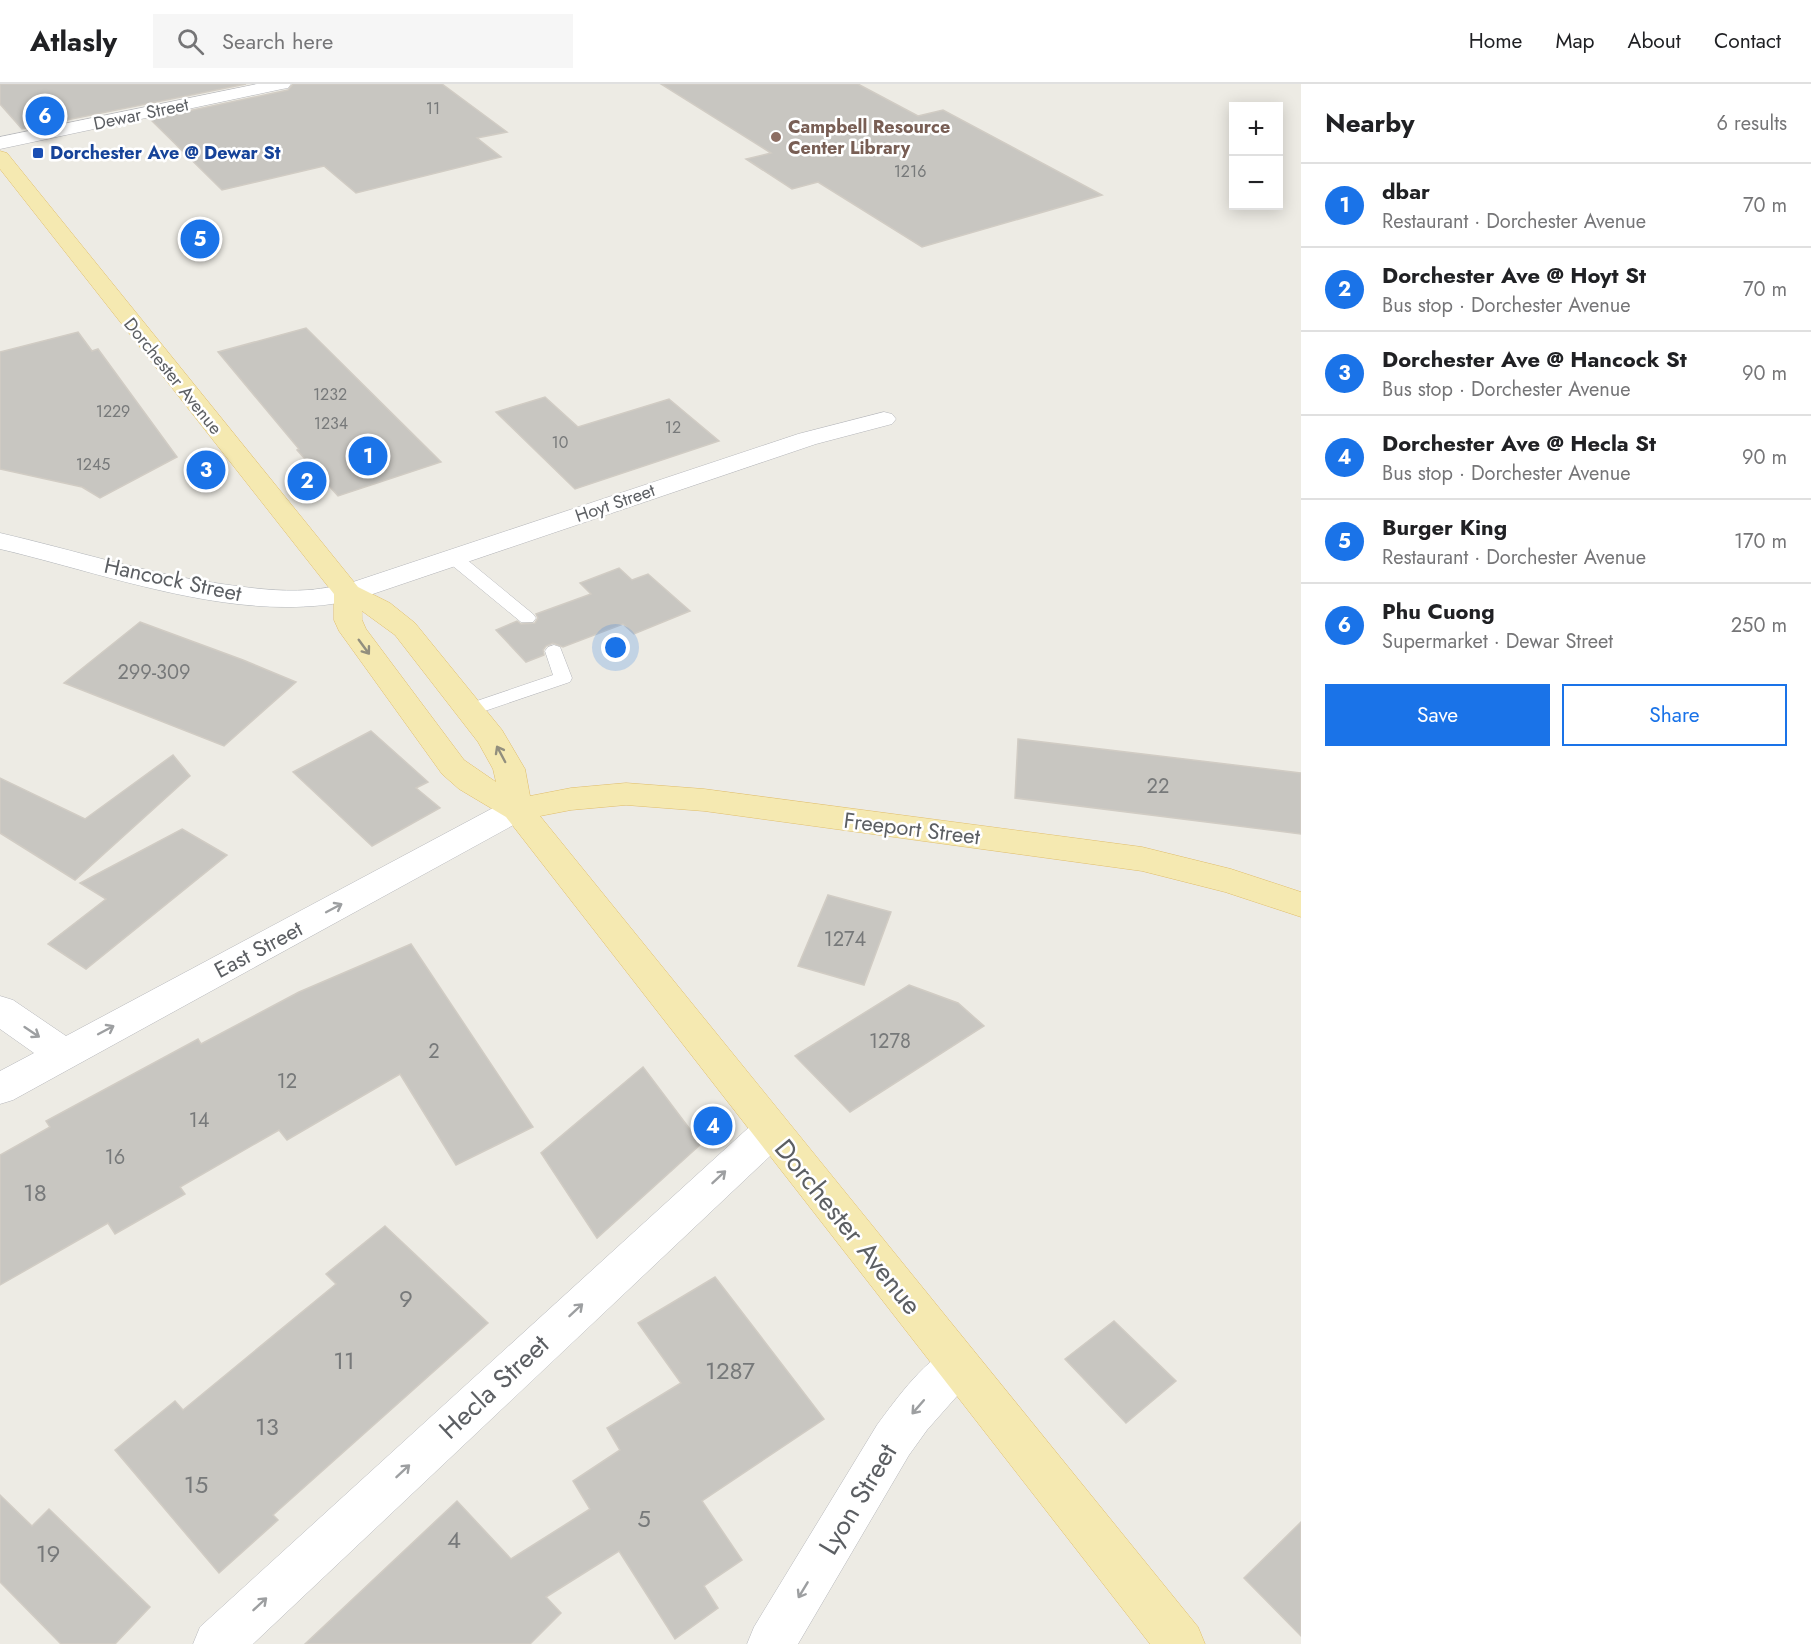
<!DOCTYPE html>
<html lang="en">
<head>
<meta charset="utf-8">
<style>
	:root { --surface:#fff; --page:#f6f6f6; --text:#202124; --muted:#757577; --line:#e0e0e0; --accent:#1a73e8 }
	body { margin:0; font-family:Jost,sans-serif; background:var(--page); color:var(--text) }
	.controls { position:absolute; right:18px; top:18px; display:grid; overflow:hidden; border-radius:0px; box-shadow:0 3px 15px #0003 }
	.controls button { width:54px; height:54px; display:grid; place-items:center; padding:0; border:0; border-bottom:2px solid var(--line); background:var(--surface); color:var(--text); font:30px sans-serif }
	.you { position:absolute; left:616px; top:564px; width:21px; height:21px; margin:-15px; border:4px solid #fff; border-radius:50%; background:#1a73e8; box-shadow:0 0 0 9px #1a73e833 }
	.badge { display:grid; place-items:center; width:39px; height:39px; border-radius:50%; background:var(--accent); color:#fff; font-size:20px; font-weight:700 }
	.pin { position:absolute; translate:-50% -50%; border:3px solid #fff; box-shadow:0 2px 6px #0006 }
	.list { margin:0; padding:0; list-style:none }
	h2 { display:flex; justify-content:space-between; align-items:center; height:78px; margin:0; padding:0 24px; font-size:26px }
	h2 small { font-size:20px; font-weight:400; color:var(--muted) }
	.list li { display:grid; grid-template-columns:39px 1fr auto; gap:18px; align-items:center; box-sizing:border-box; height:84px; padding:0 24px; border-top:2px solid var(--line) }
	.list b { display:block; font-size:22px; white-space:nowrap }
	.list p { margin:0; font-size:20px; white-space:nowrap; color:var(--muted) }
	.list em { font-size:20px; font-style:normal; color:var(--muted) }
	.actions { display:flex; gap:12px; padding:18px 24px }
	.actions a { flex:1; padding:14px 0; border:2px solid var(--accent); border-radius:0px; text-align:center; font-size:21px; color:var(--accent) }
	.actions .main { background:var(--accent); color:#fff }
	.icon { flex:none; width:33px; height:33px; fill:none; stroke:currentColor; stroke-width:2; stroke-linecap:round; stroke-linejoin:round }
	.map { position:relative; flex:none; width:1301px; height:1560px; overflow:hidden }
	header { display:flex; align-items:center; gap:36px; box-sizing:border-box; height:84px; padding:0 30px; background:var(--surface); border-bottom:2px solid var(--line) }
	header strong { font-size:28px }
	nav { display:flex; gap:33px; margin-inline-start:auto; font-size:21px }
	.search { width:420px; height:54px; background:var(--page); display:flex; align-items:center; gap:15px; box-sizing:border-box; padding:0 21px; border-radius:0px; color:var(--muted); font-size:22px }
	main { display:flex }
	aside { flex:1; background:var(--surface) }
	.map>svg:first-child { display:block }
	.building { fill:#c8c6c1; stroke:#d1ccc4; stroke-width:1.5 }
	.lines { fill:none; stroke-linecap:round; stroke-linejoin:round }
	.lane-casing { stroke:#b5b6ba; stroke-width:1 }
	.street-casing { stroke:#b5b6ba; stroke-width:1 }
	.secondary-casing { stroke:#b3b6ba; stroke-width:1 }
	.primary-casing { stroke:#e0bd6a; stroke-width:1 }
	.lane { fill:#fff; fill-rule:evenodd }
	.street { fill:#fff; fill-rule:evenodd }
	.secondary { fill:#fff; fill-rule:evenodd }
	.primary { fill:#f5e9b1; fill-rule:evenodd }
	.oneway { stroke:#928f7e }
	.oneway2 { stroke:#9d9fa1 }
	.education-dot { fill:#8d6e63; stroke:#fff; stroke-width:2 }
	.transit-dot { fill:#1a4fb4; stroke:#fff; stroke-width:2 }
	.labels { text-anchor:middle; stroke-width:5; stroke-linejoin:round; paint-order:stroke }
	.far-number-label { font-size:16px; fill:#77797a }
	.far-street-label { font-size:18px; fill:#5c5f63; stroke:#fff }
	.far-education-label { font-size:18px; font-weight:bold; fill:#785e54; stroke:#fff; text-anchor:start }
	.far-transit-label { font-size:18px; font-weight:bold; fill:#164399; stroke:#fff; text-anchor:start }
	.number-label { font-size:20px; fill:#77797a }
	.street-label { font-size:22px; fill:#5c5f63; stroke:#fff }
	.near-number-label { font-size:24px; fill:#77797a }
	.near-street-label { font-size:27px; fill:#5c5f63; stroke:#fff }
</style>
</head>
<body>
<header>
<strong>Atlasly</strong>
<div class="search"><svg class="icon" aria-label="search" viewBox="0 0 24 24"><circle cx="10" cy="10" r="6"/><path d="M15 15l6 6"/></svg>Search here</div>
<nav><a>Home</a><a>Map</a><a>About</a><a>Contact</a></nav>
</header>
<main>
<div class="map">
<svg width="1301" height="1560" viewBox="0 0 1301 1560">
	<rect width="100%" height="100%" fill="#edebe4"/>
	<!-- building -->
	<g class="building">
		<polygon points="0,0 246,0 22,45 0,20"/>
		<polygon points="293,0 442,0 507,48 477,54 501,73 356,109 324,82 222,106 150,35 288,6"/>
		<polygon points="661,0 858,0 918,32 943,26 1102,111 922,163 818,98 792,105 746,75 771,69"/>
		<polygon points="306,244 441,378 338,412 297,366 299,365 218,268"/>
		<polygon points="78,248 92,267 98,265 177,373 100,414 82,403 0,385 0,268"/>
		<polygon points="545,313 578,343 669,315 719,357 575,405 496,328"/>
		<polygon points="619,484 632,496 648,490 690,527 634,550 623,540 563,563 553,559 546,562 543,566 544,571 526,578 496,546 517,537 521,540 535,539 538,534 536,530 591,510 580,499"/>
		<polygon points="140,538 243,576 296,598 224,662 64,599"/>
		<polygon points="371,647 428,698 416,704 440,724 372,762 293,688"/>
		<polygon points="1018,655 1301,689 1301,750 1015,714"/>
		<polygon points="173,671 190,692 75,796 0,749 0,694 85,735"/>
		<polygon points="182,745 227,771 86,885 48,860 106,815 80,799"/>
		<polygon points="828,811 891,828 864,901 798,882"/>
		<polygon points="411,860 533,1043 456,1081 400,990 287,1056 279,1046 180,1103 185,1110 115,1150 108,1139 0,1201 0,1071 50,1043 46,1037 198,955 201,960 299,908"/>
		<polygon points="909,901 958,919 984,942 850,1028 795,972"/>
		<polygon points="643,983 701,1060 597,1154 541,1069"/>
		<polygon points="385,1142 488,1239 273,1431 278,1436 219,1489 115,1366 175,1317 183,1326 336,1200 326,1190"/>
		<polygon points="715,1193 824,1335 702,1417 742,1476 704,1502 718,1524 675,1555 619,1467 546,1513 561,1529 530,1560 305,1560 457,1417 511,1475 590,1425 573,1397 620,1366 607,1344 681,1299 638,1239"/>
		<polygon points="1114,1237 1176,1297 1126,1339 1065,1275"/>
		<polygon points="0,1411 32,1442 49,1425 150,1523 115,1560 61,1560 0,1498"/>
		<polygon points="1301,1438 1301,1552 1244,1494"/>
	</g>
	<g class="lines">
		<defs>
			<g id="lane">
				<polygon points="454,469 460,470 533,530 536,534 533,538 521,538 448,478 445,474 448,470"/>
				<polygon points="554,561 560,563 572,594 570,598 476,630 469,632 462,630 459,626 462,622 553,591 545,567 548,563"/>
			</g>
			<g id="street">
				<polygon points="257,0 291,0 288,4 282,5 0,65 0,53"/>
				<polygon points="884,328 892,330 896,335 892,340 816,360 358,515 348,517 338,515 334,509 338,503 798,350"/>
				<polygon points="517,714 528,717 533,725 528,733 13,1016 0,1020 0,987 34,969 0,945 0,912 13,916 66,952 506,717"/>
				<polygon points="771,1031 785,1036 790,1047 785,1058 253,1560 193,1560 200,1543 757,1036"/>
				<path d="M958,1260L973,1266L980,1280L973,1294L927,1346L909,1371L798,1560H747L754,1543L877,1341C897,1314 927,1272 958,1260Z"/>
			</g>
			<path id="secondary" d="M0,449C74,466 147,490 222,500C250,504 280,508 308,506C325,505 341,499 358,503L362,509L358,515C244,543 111,491 0,465Z"/>
			<path id="primary" d="M0,67L7,69L358,503L390,519L415,539L502,646L525,685L530,712L571,704L626,699L704,705L1142,763L1231,785L1301,808V833L1225,808L1142,787L704,727L626,721L571,726L540,732L1198,1543L1205,1560H1150L506,733L459,705L442,690L339,547L334,536V510L0,85ZM362,527L395,551L478,658L493,685L496,698L464,676L366,545L362,536Z"/>
		</defs>
		<!-- lane casing -->
		<use href="#lane" class="lane-casing"/>
		<!-- street casing -->
		<use href="#street" class="street-casing"/>
		<!-- secondary casing -->
		<use href="#secondary" class="secondary-casing"/>
		<!-- primary casing -->
		<use href="#primary" class="primary-casing"/>
		<!-- lane -->
		<use href="#lane" class="lane"/>
		<!-- street -->
		<use href="#street" class="street"/>
		<!-- secondary -->
		<use href="#secondary" class="secondary"/>
		<!-- primary -->
		<use href="#primary" class="primary"/>
	</g>
	<!-- one-way arrows -->
	<defs><path id="oneway-shaft" d="M-6 0H5M1.5-3L5.5 0L1.5 3" fill="none" stroke-width="1.6" stroke-linecap="round" stroke-linejoin="round" transform="scale(1.5)"/></defs>
	<g class="oneway">
		<use href="#oneway-shaft" transform="translate(364 563) rotate(54)"/>
		<use href="#oneway-shaft" transform="translate(501 670) rotate(-118)"/>
	</g>
	<g class="oneway2">
		<use href="#oneway-shaft" transform="translate(334 824) rotate(-28)"/>
		<use href="#oneway-shaft" transform="translate(106 946) rotate(-28)"/>
		<use href="#oneway-shaft" transform="translate(32 948) rotate(34)"/>
		<use href="#oneway-shaft" transform="translate(719 1093) rotate(-43)"/>
		<use href="#oneway-shaft" transform="translate(576 1226) rotate(-43)"/>
		<use href="#oneway-shaft" transform="translate(918 1323) rotate(131)"/>
		<use href="#oneway-shaft" transform="translate(403 1387) rotate(-43)"/>
		<use href="#oneway-shaft" transform="translate(803 1506) rotate(121)"/>
		<use href="#oneway-shaft" transform="translate(260 1520) rotate(-43)"/>
	</g>
	<!-- markers -->
	<circle class="education-dot" cx="776" cy="53" r="6"/>
	<rect class="transit-dot" x="32" y="63" width="12" height="12" rx="3"/>
	<g class="labels">
		<!-- far-number labels -->
		<g class="far-number-label">
			<text x="433" y="30">11</text>
			<text x="910" y="93">1216</text>
			<text x="330" y="316">1232</text>
			<text x="113" y="333">1229</text>
			<text x="331" y="345">1234</text>
			<text x="673" y="349">12</text>
			<text x="560" y="364">10</text>
			<text x="93" y="386">1245</text>
		</g>
		<!-- far-street labels -->
		<g class="far-street-label">
			<text transform="translate(141 30) rotate(-12)" y="6">Dewar Street</text>
			<text transform="translate(173 292) rotate(51)" y="6">Dorchester Avenue</text>
			<text transform="translate(615 419) rotate(-19)" y="6">Hoyt Street</text>
		</g>
		<!-- far-education labels -->
		<g class="far-education-label">
			<text x="788" y="49">Campbell Resource<tspan x="788" dy="21">Center Library</tspan></text>
		</g>
		<!-- far-transit labels -->
		<g class="far-transit-label">
			<text x="50" y="75">Dorchester Ave @ Dewar St</text>
		</g>
		<!-- number labels -->
		<g class="number-label">
			<text x="154" y="595">299-309</text>
			<text x="1158" y="709">22</text>
			<text x="845" y="862">1274</text>
			<text x="890" y="964">1278</text>
			<text x="434" y="974">2</text>
			<text x="287" y="1004">12</text>
			<text x="199" y="1043">14</text>
			<text x="115" y="1080">16</text>
		</g>
		<!-- street labels -->
		<g class="street-label">
			<text transform="translate(173 495) rotate(12)" y="8">Hancock Street</text>
			<text transform="translate(912 744) rotate(7)" y="8">Freeport Street</text>
			<text transform="translate(258 865) rotate(-28)" y="8">East Street</text>
		</g>
		<!-- near-number labels -->
		<g class="near-number-label">
			<text x="35" y="1117">18</text>
			<text x="406" y="1223">9</text>
			<text x="344" y="1285">11</text>
			<text x="730" y="1295">1287</text>
			<text x="267" y="1351">13</text>
			<text x="196" y="1409">15</text>
			<text x="644" y="1443">5</text>
			<text x="454" y="1464">4</text>
			<text x="48" y="1478">19</text>
		</g>
		<!-- near-street labels -->
		<g class="near-street-label">
			<text transform="translate(848 1143) rotate(51)" y="9">Dorchester Avenue</text>
			<text transform="translate(494 1303) rotate(-43)" y="9">Hecla Street</text>
			<text transform="translate(858 1415) rotate(-59)" y="9">Lyon Street</text>
		</g>
	</g>
</svg>
<div class="controls">
<button>+</button>
<button>−</button>
</div>
<div class="you"></div>
<div class="pin badge" style="left:368px;top:372px">1</div>
<div class="pin badge" style="left:307px;top:397px">2</div>
<div class="pin badge" style="left:206px;top:386px">3</div>
<div class="pin badge" style="left:713px;top:1042px">4</div>
<div class="pin badge" style="left:200px;top:155px">5</div>
<div class="pin badge" style="left:45px;top:32px">6</div>
</div>
<aside>
<h2>Nearby<small>6 results</small></h2>
<ul class="list">
<li><span class="badge">1</span><div><b>dbar</b><p>Restaurant · Dorchester Avenue</p></div><em>70 m</em></li>
<li><span class="badge">2</span><div><b>Dorchester Ave @ Hoyt St</b><p>Bus stop · Dorchester Avenue</p></div><em>70 m</em></li>
<li><span class="badge">3</span><div><b>Dorchester Ave @ Hancock St</b><p>Bus stop · Dorchester Avenue</p></div><em>90 m</em></li>
<li><span class="badge">4</span><div><b>Dorchester Ave @ Hecla St</b><p>Bus stop · Dorchester Avenue</p></div><em>90 m</em></li>
<li><span class="badge">5</span><div><b>Burger King</b><p>Restaurant · Dorchester Avenue</p></div><em>170 m</em></li>
<li><span class="badge">6</span><div><b>Phu Cuong</b><p>Supermarket · Dewar Street</p></div><em>250 m</em></li>
</ul>
<div class="actions"><a class="main">Save</a><a>Share</a></div>
</aside>
</main>
</body>
</html>
